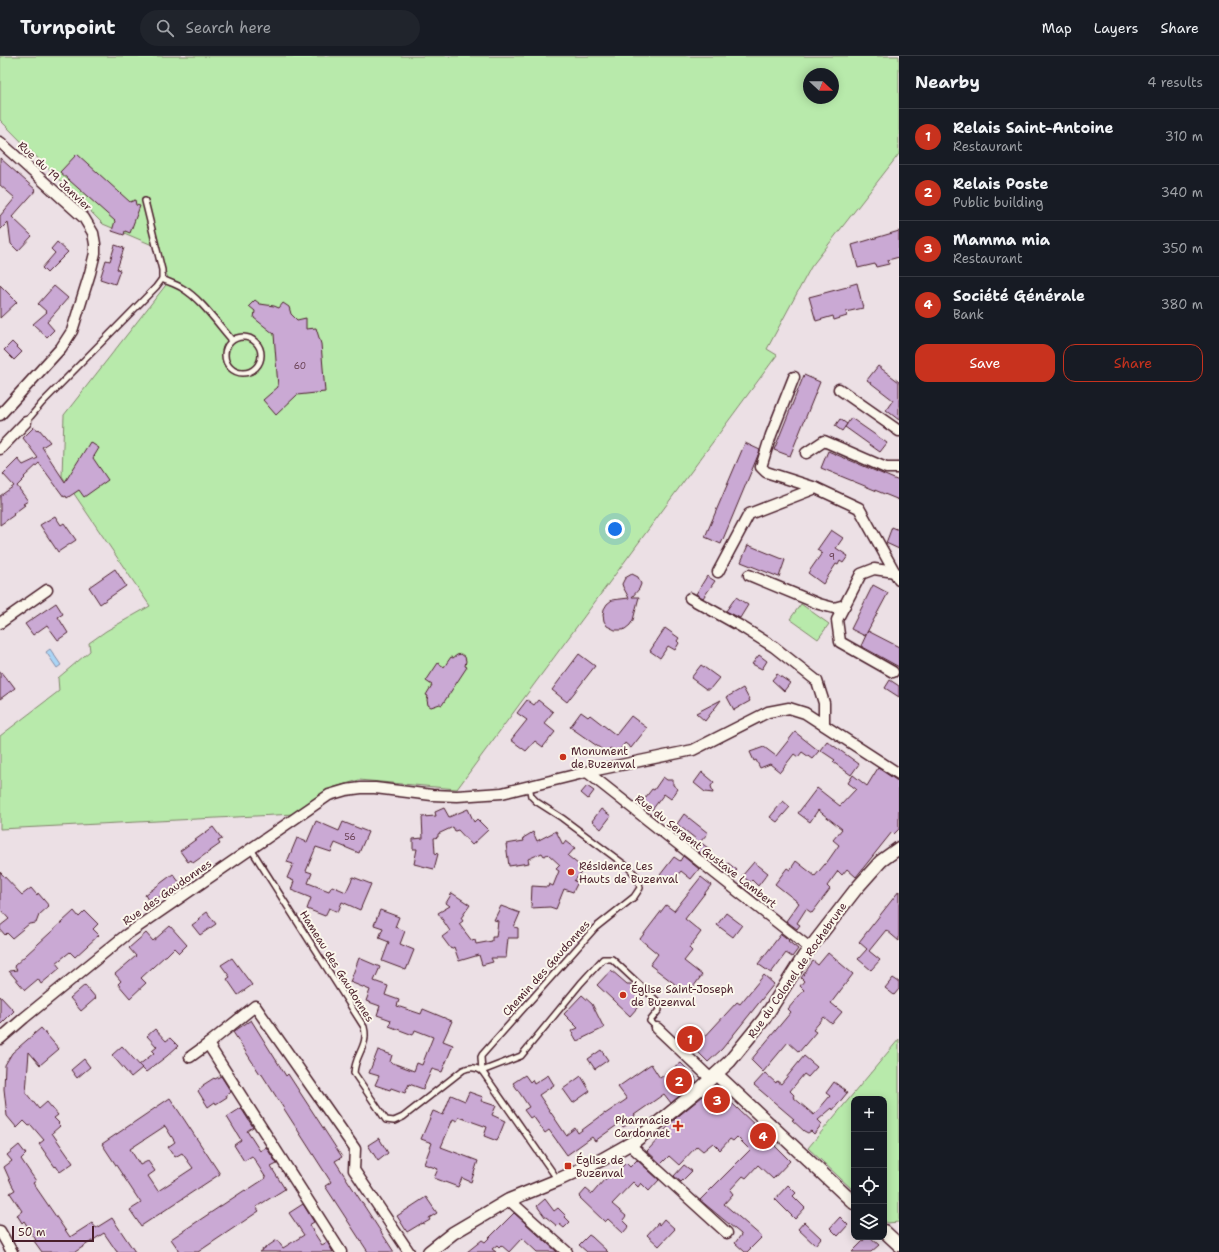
<!DOCTYPE html>
<html lang="en">
<head>
<meta charset="utf-8">
<style>
	:root { --surface:#171b24; --page:#20242c; --text:#f1f3f6; --muted:#9ea1a6; --line:#363941; --accent:#c8321e }
	body { margin:0; font-family:"Shantell Sans",sans-serif; background:var(--page); color:var(--text) }
	.controls { position:absolute; right:12px; bottom:12px; display:grid; overflow:hidden; border-radius:8px; box-shadow:0 2px 10px #0003 }
	.controls button { width:36px; height:36px; display:grid; place-items:center; padding:0; border:0; border-bottom:1px solid var(--line); background:var(--surface); color:var(--text); font:20px sans-serif }
	.compass { position:absolute; left:803px; top:12px; width:36px; height:36px; border-radius:50%; background:var(--surface); box-shadow:0 2px 10px #0003; rotate:112deg }
	.scale { position:absolute; left:12px; bottom:10px; width:82px; box-sizing:border-box; padding-left:4px; border:2px solid #4a1f2b; border-top:0; font-size:11px; line-height:14px; white-space:nowrap; color:#4a1f2b; -webkit-text-stroke:3px #fbf7ec; paint-order:stroke }
	.you { position:absolute; left:615px; top:473px; width:14px; height:14px; margin:-10px; border:3px solid #fff; border-radius:50%; background:#1a73e8; box-shadow:0 0 0 6px #1a73e833 }
	.badge { display:grid; place-items:center; width:26px; height:26px; border-radius:50%; background:var(--accent); color:#fff; font-size:13px; font-weight:700 }
	.pin { position:absolute; translate:-50% -50%; border:2px solid #fff; box-shadow:0 1px 4px #0006 }
	.list { margin:0; padding:0; list-style:none }
	h2 { display:flex; justify-content:space-between; align-items:center; height:52px; margin:0; padding:0 16px; font-size:17px }
	h2 small { font-size:13px; font-weight:400; color:var(--muted) }
	.list li { display:grid; grid-template-columns:26px 1fr auto; gap:12px; align-items:center; box-sizing:border-box; height:56px; padding:0 16px; border-top:1px solid var(--line) }
	.list b { display:block; font-size:15px; white-space:nowrap }
	.list p { margin:0; font-size:13px; white-space:nowrap; color:var(--muted) }
	.list em { font-size:13px; font-style:normal; color:var(--muted) }
	.actions { display:flex; gap:8px; padding:12px 16px }
	.actions a { flex:1; padding:9px 0; border:1px solid var(--accent); border-radius:12px; text-align:center; font-size:14px; color:var(--accent) }
	.actions .main { background:var(--accent); color:#fff }
	.icon { flex:none; width:22px; height:22px; fill:none; stroke:currentColor; stroke-width:2; stroke-linecap:round; stroke-linejoin:round }
	.map { position:relative; flex:none; width:899px; height:1196px; overflow:hidden }
	header { display:flex; align-items:center; gap:24px; box-sizing:border-box; height:56px; padding:0 20px; background:var(--surface); border-bottom:1px solid var(--line) }
	header strong { font-size:19px }
	nav { display:flex; gap:22px; margin-inline-start:auto; font-size:14px }
	.search { width:280px; height:36px; background:var(--page); display:flex; align-items:center; gap:10px; box-sizing:border-box; padding:0 14px; border-radius:22px; color:var(--muted); font-size:15px }
	main { display:flex }
	aside { flex:1; background:var(--surface) }
	.map>svg:first-child { display:block }
	.green { fill:#b8eaab; stroke:#81846b; fill-rule:evenodd }
	.water { fill:#aad5f6; stroke:#848ca5 }
	.building { fill:#caa9d4; stroke:#4a1f2b; fill-rule:evenodd }
	.lines { fill:none; stroke-linecap:round; stroke-linejoin:round }
	.service-casing { stroke:#4a1f2b; stroke-width:8 }
	.minor-casing { stroke:#4a1f2b; stroke-width:13 }
	.tertiary-casing { stroke:#4a1f2b; stroke-width:15 }
	.service { stroke:#fbf7ec; stroke-width:5 }
	.minor { stroke:#fbf7ec; stroke-width:10 }
	.tertiary { stroke:#fbf7ec; stroke-width:12 }
	.poi-dot { fill:#c8321e; stroke:#fbf7ec; stroke-width:1.5 }
	.labels { text-anchor:middle; stroke-width:4; stroke-linejoin:round; paint-order:stroke }
	.number-label { font-size:9px; fill:#6a4255 }
	.street-label { font-size:11px; fill:#4a1f2b; stroke:#fbf7ec }
	.poi-label { font-size:11px; fill:#4a1f2b; stroke:#fbf7ec; text-anchor:start }
</style>
</head>
<body>
<header>
<strong>Turnpoint</strong>
<div class="search"><svg class="icon" aria-label="search" viewBox="0 0 24 24"><circle cx="10" cy="10" r="6"/><path d="M15 15l6 6"/></svg>Search here</div>
<nav><a>Map</a><a>Layers</a><a>Share</a></nav>
</header>
<main>
<div class="map">
<svg width="899" height="1196" viewBox="0 0 899 1196">
	<rect width="100%" height="100%" fill="#ece0e5"/>
	<filter id="ink" filterUnits="userSpaceOnUse"><feTurbulence type="fractalNoise" baseFrequency=".025" numOctaves="2"/><feDisplacementMap in="SourceGraphic" scale="8" xChannelSelector="R" yChannelSelector="G"/><feConvolveMatrix kernelMatrix="1 2 1 2 8 2 1 2 1" color-interpolation-filters="sRGB"/></filter>
	<g filter="url(#ink)">
		<!-- green -->
		<g class="green">
			<path d="M0,0H899V98L811,211L767,293L777,299L457,733L359,724L332,732L295,758L0,773V680L59,635L58,622L90,595L89,587L106,575L150,550L62,420L64,359L169,225L157,191L103,168L0,64ZM809,18H833V42H809Z"/>
			<polygon points="801,548 829,568 818,583 790,563"/>
			<polygon points="899,983 899,1166 887,1167 884,1163 884,1043 854,1043 854,1135 808,1092"/>
		</g>
		<!-- water -->
		<polygon class="water" points="50,593 61,609 57,612 46,596"/>
		<!-- building -->
		<g class="building">
			<polygon points="77,98 130,146 135,144 136,149 140,150 130,177 125,175 124,179 112,175 115,165 60,116"/>
			<polygon points="0,102 36,134 12,161 32,180 18,195 11,188 8,166 0,174 0,160 15,142 0,129"/>
			<polygon points="899,175 899,201 888,204 889,208 876,211 875,208 858,212 852,189"/>
			<polygon points="57,186 68,196 47,217 42,212 55,197 51,193"/>
			<polygon points="115,189 124,192 117,213 120,214 115,228 100,223 106,204 110,205"/>
			<polygon points="857,227 863,252 846,256 847,260 834,264 833,260 816,265 809,241 847,231 847,230"/>
			<polygon points="0,229 17,246 0,262"/>
			<polygon points="54,230 68,242 47,266 54,274 47,281 33,268 47,256 38,248"/>
			<polygon points="255,244 260,248 274,250 279,252 283,247 289,251 291,258 297,264 306,262 306,273 316,272 321,288 325,336 297,339 276,359 263,344 278,331 274,278 254,262 255,255 249,250"/>
			<polygon points="12,286 22,296 14,304 4,294"/>
			<polygon points="878,310 899,326 899,364 886,354 893,344 867,324"/>
			<polygon points="804,319 820,326 790,400 774,394"/>
			<polygon points="851,362 887,387 880,396 845,371"/>
			<polygon points="840,363 847,368 842,375 835,370"/>
			<polygon points="34,371 38,374 39,373 50,386 42,391 65,426 90,386 99,392 93,402 108,424 84,441 79,434 67,442 66,440 64,441 39,407 24,421 25,422 17,430 28,445 23,448 25,449 13,458 14,459 0,469 0,440 14,430 3,418 18,403 23,409 38,402 23,382"/>
			<polygon points="745,387 760,394 756,404 721,488 705,481"/>
			<polygon points="828,395 899,425 899,444 821,412"/>
			<polygon points="55,460 61,469 64,467 76,484 58,496 40,469"/>
			<polygon points="892,471 899,474 899,493 886,487"/>
			<polygon points="831,474 843,482 836,492 848,500 843,507 840,505 838,509 836,508 823,528 808,517 822,497 817,494"/>
			<polygon points="748,489 785,504 779,521 741,506"/>
			<polygon points="115,513 126,530 100,548 89,531"/>
			<polygon points="632,518 638,521 641,528 639,533 632,541 639,541 633,564 630,569 625,573 622,574 615,574 607,570 604,565 603,559 604,553 607,548 612,544 629,542 623,531 622,528 625,522"/>
			<polygon points="707,520 715,525 703,542 696,538"/>
			<polygon points="873,529 888,537 865,580 851,573"/>
			<polygon points="736,541 748,549 740,562 726,555"/>
			<polygon points="56,547 63,558 58,561 68,577 58,584 47,569 33,579 25,568"/>
			<polygon points="665,572 679,582 677,585 679,587 675,594 668,590 660,602 650,595"/>
			<polygon points="868,575 899,591 899,611 861,590"/>
			<polygon points="461,598 465,601 466,605 465,610 467,611 442,649 440,648 431,651 428,649 427,644 428,640 426,639 432,629 426,625 438,607 444,611 451,601 453,602 457,599"/>
			<polygon points="579,598 595,610 567,646 552,634"/>
			<polygon points="759,599 767,605 762,613 752,608"/>
			<polygon points="701,609 719,622 710,633 706,633 691,622"/>
			<polygon points="0,615 8,625 9,624 15,632 0,643"/>
			<polygon points="777,618 790,627 784,635 772,624"/>
			<polygon points="890,624 899,630 899,641 885,632"/>
			<polygon points="743,632 750,645 734,654 727,641"/>
			<polygon points="527,644 534,649 538,644 553,656 544,667 555,676 543,691 535,685 526,695 511,684 527,664 517,657"/>
			<polygon points="721,644 705,665 696,657"/>
			<polygon points="581,656 588,661 590,659 616,679 631,660 647,672 631,692 625,687 619,695 616,696 610,692 607,697 570,671"/>
			<polygon points="795,676 819,695 812,703 802,696 798,701 794,698 780,716 770,708 760,712 756,704 754,705 750,696 764,691 776,700"/>
			<polygon points="827,685 859,708 851,719 833,706 835,704 820,694"/>
			<polygon points="878,712 899,726 899,773 894,778 892,776 856,821 847,813 842,819 838,815 827,830 830,833 812,857 806,853 797,867 800,869 797,873 786,865 799,847 775,828 787,812 790,814 796,805 815,820 825,808 825,809 839,789 833,784 842,773 818,754 810,766 798,757 817,732 840,750 856,733 848,727 853,719 867,730"/>
			<polygon points="702,716 714,726 711,730 713,737 705,736 694,727"/>
			<polygon points="663,721 667,724 673,724 673,729 678,733 671,743 664,738 652,754 642,746 652,733 654,734"/>
			<polygon points="587,730 594,735 588,743 581,737"/>
			<polygon points="783,745 790,751 777,766 770,761"/>
			<polygon points="444,752 449,761 468,753 474,766 477,763 488,774 472,789 458,774 455,775 453,771 438,778 438,781 434,782 435,797 438,798 434,813 414,808 417,793 413,793 413,783 423,782 422,761 436,760 435,756"/>
			<polygon points="601,753 611,760 601,773 592,765"/>
			<polygon points="684,758 708,777 700,786 712,795 707,802 691,790 696,783 677,768"/>
			<polygon points="316,765 339,775 343,766 368,776 359,797 335,787 331,796 316,791 306,815 312,817 308,827 329,835 332,830 346,836 353,821 371,828 360,854 342,846 338,856 329,852 325,860 307,853 311,842 291,834 294,825 287,822 293,808 287,806 297,782 307,786"/>
			<polygon points="213,771 222,783 218,785 220,788 193,807 191,804 188,806 180,795"/>
			<polygon points="556,775 563,789 566,785 575,792 568,800 584,813 574,825 578,826 573,836 564,833 556,853 550,851 531,852 532,830 548,831 549,828 553,830 559,815 556,813 560,809 548,798 544,800 542,797 528,803 529,807 509,810 506,788 524,785 523,782 533,776 537,785"/>
			<polygon points="683,800 699,813 691,823 681,815 671,827 660,819 674,801 680,805"/>
			<polygon points="754,806 768,817 758,830 752,824 750,826 742,820"/>
			<polygon points="728,807 737,814 731,821 722,814"/>
			<polygon points="0,816 22,839 31,832 37,839 38,837 49,850 39,859 36,867 29,868 12,882 7,877 5,879 0,873 0,870 9,863 0,853"/>
			<polygon points="173,818 180,827 150,847 145,839"/>
			<polygon points="701,821 711,829 685,863 701,876 689,892 692,895 684,905 702,919 688,938 650,909 658,898 640,883 666,849 674,855"/>
			<polygon points="899,835 899,885 886,874 869,895 880,904 871,914 858,903 867,893 859,886"/>
			<polygon points="452,837 470,849 461,862 463,865 459,868 472,885 475,884 476,888 492,885 492,881 496,881 498,865 494,864 501,850 520,857 514,871 518,872 518,882 508,882 506,902 491,902 493,906 482,909 479,899 459,905 454,891 451,893 442,881 450,875 438,857 450,850 446,847"/>
			<polygon points="380,854 399,861 395,871 405,875 400,888 414,894 406,914 382,905 389,886 379,882 383,872 374,869"/>
			<polygon points="74,855 79,861 85,855 98,868 93,873 99,879 75,901 70,896 56,907 60,912 41,928 38,923 25,934 9,915 17,914 14,910"/>
			<polygon points="207,856 216,868 200,879 192,869 199,864 198,863"/>
			<polygon points="726,857 742,869 733,881 717,869"/>
			<polygon points="170,870 187,889 179,897 174,892 166,900 165,900 141,922 146,927 130,942 118,928 121,925 115,918 136,900 129,892 146,877 153,885"/>
			<polygon points="781,878 789,884 788,885 798,893 792,901 786,897 771,917 758,908"/>
			<polygon points="828,897 853,918 831,947 842,956 832,968 824,961 813,974 816,976 799,996 788,986 763,1016 751,1004 791,956 788,953 804,934 800,930 804,925 801,922 813,905 818,909"/>
			<polygon points="232,902 252,929 238,939 227,923 230,921 221,909"/>
			<polygon points="359,902 380,911 374,925 388,930 385,939 399,944 397,950 421,958 423,953 452,965 443,985 453,989 442,1016 432,1013 423,1033 409,1028 405,1037 391,1032 390,1034 375,1029 379,1020 369,1017 378,994 392,999 390,1006 414,1015 417,1007 422,1009 433,981 415,974 413,979 389,970 391,964 377,959 380,950 366,945 370,934 350,926"/>
			<polygon points="611,914 627,928 631,928 634,931 633,934 644,944 630,960 597,929"/>
			<polygon points="764,919 774,928 722,993 708,1006 697,995 695,997 682,984 689,975 701,985 737,946 740,948"/>
			<polygon points="893,922 899,926 899,933 894,939 885,932"/>
			<polygon points="85,929 96,942 81,955 70,942"/>
			<polygon points="582,939 592,948 604,972 577,985 571,975 578,972 564,958"/>
			<polygon points="0,940 14,955 0,969"/>
			<polygon points="251,964 286,1020 288,1018 342,1101 335,1105 394,1196 368,1196 325,1130 331,1126 261,1017 260,1018 233,976"/>
			<polygon points="41,972 59,993 40,1009 29,996 26,1037 39,1053 47,1046 58,1059 54,1062 59,1067 58,1068 60,1070 52,1077 73,1107 60,1116 56,1110 55,1111 39,1088 44,1084 31,1069 29,1070 24,1065 17,1072 7,1060 4,1033 5,1009 12,997"/>
			<polygon points="155,973 166,985 170,982 178,990 167,1000 146,1016 139,1009 154,997 152,995 157,991 147,980"/>
			<polygon points="122,990 142,1012 131,1021 112,999"/>
			<polygon points="601,994 608,1004 595,1013 588,1003"/>
			<polygon points="804,1000 817,1011 808,1021 804,1018 790,1035 794,1039 793,1041 814,1059 830,1040 826,1037 834,1026 845,1034 844,1035 847,1037 833,1054 832,1052 818,1064 822,1068 814,1078 811,1075 808,1077 804,1075 792,1064 794,1063 754,1029 765,1017 776,1027 777,1025 781,1028"/>
			<polygon points="84,1003 90,1011 77,1022 71,1014"/>
			<polygon points="681,1007 695,1021 696,1026 671,1047 664,1038 634,1059 636,1062 631,1067 623,1071 620,1067 595,1085 592,1081 567,1099 549,1074 545,1077 533,1060 530,1062 524,1054 529,1051 513,1027 525,1019 530,1026 532,1024 534,1028 548,1019 554,1029 539,1039 566,1079 575,1072 578,1077 605,1057 605,1058 627,1043 618,1031 651,1008 660,1022"/>
			<polygon points="221,1020 231,1036 226,1039 227,1041 216,1048 215,1046 208,1051 198,1035 204,1030 203,1029 214,1022 215,1023"/>
			<polygon points="581,1020 590,1035 573,1047 563,1033"/>
			<polygon points="718,1034 776,1089 775,1090 790,1105 773,1123 758,1109 746,1122 743,1120 730,1134 733,1138 724,1148 762,1181 747,1196 745,1196 735,1187 741,1179 741,1178 700,1144 750,1094 737,1081 733,1085 730,1083 720,1094 713,1087 703,1095 697,1090 679,1109 669,1100 661,1108 647,1095 662,1079 661,1078 676,1062 703,1040 706,1042 708,1040 710,1042"/>
			<polygon points="469,1036 483,1041 481,1045 496,1050 492,1059 505,1065 497,1085 484,1080 487,1071 459,1061 457,1065 453,1063 441,1091 478,1105 471,1126 462,1122 458,1131 434,1122 438,1113 424,1108 432,1087 421,1083 433,1055 443,1059 451,1039 465,1045"/>
			<path d="M170,1042L220,1118L141,1170L130,1154L141,1147L102,1088ZM165,1070L175,1086L168,1091L175,1101L182,1097L193,1112L158,1135L148,1120L155,1115L148,1105L140,1109L130,1093Z"/>
			<polygon points="241,1052 253,1071 247,1075 260,1095 266,1091 277,1108 271,1111 285,1133 256,1151 259,1155 198,1196 180,1196 171,1183 245,1134 246,1135 266,1122 252,1100 244,1105 234,1089 241,1084 227,1061"/>
			<polygon points="379,1082 388,1097 378,1105 368,1089"/>
			<polygon points="19,1089 26,1098 21,1103 36,1125 33,1127 70,1181 92,1167 96,1172 112,1162 135,1196 117,1196 104,1177 75,1196 42,1196 34,1185 36,1184 24,1165 22,1167 17,1159 22,1155 10,1137 15,1134 12,1129 4,1111 12,1105 7,1099"/>
			<polygon points="637,1104 659,1124 649,1135 641,1127 638,1131 633,1126 612,1148 626,1160 623,1164 629,1170 623,1177 608,1163 605,1166 579,1141 586,1133 592,1138 604,1124 605,1124 609,1120 610,1121 614,1117 615,1118 626,1107 630,1111"/>
			<polygon points="684,1109 692,1115 681,1126 674,1120"/>
			<polygon points="788,1129 796,1137 793,1140 805,1152 795,1163 775,1143"/>
			<polygon points="426,1141 437,1157 429,1162 430,1164 423,1168 422,1167 407,1176 397,1160"/>
			<polygon points="545,1143 554,1155 558,1152 566,1160 565,1161 570,1166 564,1172 559,1168 557,1170 546,1161 545,1161 537,1150"/>
			<polygon points="303,1148 314,1166 309,1169 322,1189 327,1186 333,1196 259,1196 277,1184 283,1192 304,1179 289,1157"/>
			<polygon points="514,1157 557,1196 537,1196 522,1182 509,1196 501,1189 499,1191 497,1189 492,1193 496,1196 467,1196 482,1184 485,1186"/>
			<polygon points="840,1161 848,1169 838,1180 830,1172"/>
			<polygon points="664,1163 675,1173 659,1190 647,1179 658,1167 659,1169"/>
			<polygon points="804,1166 821,1182 815,1189 798,1173"/>
			<polygon points="589,1179 592,1181 608,1196 587,1196 579,1189"/>
			<polygon points="867,1181 870,1181 879,1189 871,1196 852,1196"/>
		</g>
		<g class="lines">
			<defs>
				<g id="service">
					<path d="M162,223C168,226 176,228 182,232C201,243 217,267 232,284"/>
					<circle cx="243" cy="299" r="18"/>
					<polyline points="26,366 42,347 156,231 162,223 162,214 145,145"/>
					<path d="M251,793L364,971C369,990 355,998 354,1017L386,1064L394,1065L403,1061L463,1014C469,1011 476,1011 482,1015L558,1124"/>
					<polyline points="482,1015 481,1001 482,999 595,872 634,841 640,832 638,822 629,812 562,762 537,746 531,740 529,730"/>
					<polyline points="482,1015 521,1000 581,927 603,903 612,903 657,945 659,954 650,965 657,972"/>
				</g>
				<g id="minor">
					<polyline points="0,86 84,162 93,177 95,188 95,197 90,217 72,275 61,292 0,359"/>
					<polyline points="794,321 771,379 761,411 766,416 816,432"/>
					<polyline points="839,333 899,375"/>
					<polyline points="0,393 26,366"/>
					<polyline points="806,397 824,385 886,412 899,412"/>
					<polyline points="718,516 749,458 816,432 859,452 899,524"/>
					<polyline points="749,519 819,548 834,552 845,549"/>
					<polyline points="690,542 742,571 774,591 817,625 824,647 824,669"/>
					<polyline points="0,567 47,534"/>
					<polyline points="893,616 840,586 837,564 861,518 874,513 895,516"/>
					<polyline points="587,716 811,893"/>
					<polyline points="657,972 711,1023"/>
					<polyline points="0,983 24,962 126,879 329,739 346,734 361,732 375,732 432,739 457,740 502,737 587,716 693,694 768,656 789,652 805,657 899,718"/>
					<polyline points="190,1001 208,988"/>
					<polyline points="629,1088 727,1177"/>
					<polyline points="509,1144 567,1196"/>
					<polyline points="0,1175 12,1196"/>
					<polyline points="341,1196 208,988 255,950 355,1093 354,1114 409,1196"/>
				</g>
				<g id="tertiary">
					<polyline points="716,1018 854,1147"/>
					<polyline points="884,1175 899,1189"/>
					<polyline points="429,1196 453,1177 509,1144 558,1124 603,1103 635,1085 664,1062 702,1031 730,1005 764,963 804,900 856,833 881,805 899,792"/>
				</g>
			</defs>
			<!-- service casing -->
			<use href="#service" class="service-casing"/>
			<!-- minor casing -->
			<use href="#minor" class="minor-casing"/>
			<!-- tertiary casing -->
			<use href="#tertiary" class="tertiary-casing"/>
			<!-- service -->
			<use href="#service" class="service"/>
			<!-- minor -->
			<use href="#minor" class="minor"/>
			<!-- tertiary -->
			<use href="#tertiary" class="tertiary"/>
		</g>
	</g>
	<!-- markers -->
	<g class="poi-dot">
		<circle cx="563" cy="701" r="4"/>
		<circle cx="571" cy="816" r="4"/>
		<circle cx="623" cy="939" r="4"/>
		<path d="M676 1064h4v4h4v4h-4v4h-4v-4h-4v-4h4z"/>
		<rect x="564" y="1106" width="8" height="8" rx="2"/>
	</g>
	<g class="labels">
		<!-- number labels -->
		<g class="number-label">
			<text x="300" y="313">60</text>
			<text x="832" y="504">9</text>
			<text x="350" y="784">56</text>
		</g>
		<!-- street labels -->
		<g class="street-label">
			<text transform="translate(55 120) rotate(43)" y="4">Rue du 19 Janvier</text>
			<text transform="translate(706 795) rotate(38)" y="4">Rue du Sergent Gustave Lambert</text>
			<text transform="translate(167 836) rotate(-35)" y="4">Rue des Gaudonnes</text>
			<text transform="translate(337 910) rotate(58)" y="4">Hameau des Gaudonnes</text>
			<text transform="translate(546 912) rotate(-48)" y="4">Chemin des Gaudonnes</text>
			<text transform="translate(797 914) rotate(-55)" y="4">Rue du Colonel de Rochebrune</text>
		</g>
		<!-- poi labels -->
		<g class="poi-label">
			<text x="571" y="699">Monument<tspan x="571" dy="13">de Buzenval</tspan></text>
			<text x="579" y="814">Résidence Les<tspan x="579" dy="13">Hauts de Buzenval</tspan></text>
			<text x="631" y="937">Église Saint-Joseph<tspan x="631" dy="13">de Buzenval</tspan></text>
			<text x="670" y="1068" text-anchor="end">Pharmacie<tspan x="670" dy="13">Cardonnet</tspan></text>
			<text x="576" y="1108">Église de<tspan x="576" dy="13">Buzenval</tspan></text>
		</g>
	</g>
</svg>
<div class="controls">
<button>+</button>
<button>−</button>
<button><svg class="icon" aria-label="locate" viewBox="0 0 24 24"><circle cx="12" cy="12" r="6"/><path d="M12 2v4M12 18v4M2 12h4M18 12h4"/></svg></button>
<button><svg class="icon" aria-label="layers" viewBox="0 0 24 24"><path d="M12 4l9 5-9 5-9-5zM3 14l9 5 9-5"/></svg></button>
</div>
<svg class="compass" viewBox="-18 -18 36 36"><path d="M0-13l5 13h-10z" fill="#e53935"/><path d="M0 13l5-13h-10z" fill="#9ea1a6"/></svg>
<div class="scale">50 m</div>
<div class="you"></div>
<div class="pin badge" style="left:690px;top:983px">1</div>
<div class="pin badge" style="left:679px;top:1025px">2</div>
<div class="pin badge" style="left:717px;top:1044px">3</div>
<div class="pin badge" style="left:763px;top:1080px">4</div>
</div>
<aside>
<h2>Nearby<small>4 results</small></h2>
<ul class="list">
<li><span class="badge">1</span><div><b>Relais Saint-Antoine</b><p>Restaurant</p></div><em>310 m</em></li>
<li><span class="badge">2</span><div><b>Relais Poste</b><p>Public building</p></div><em>340 m</em></li>
<li><span class="badge">3</span><div><b>Mamma mia</b><p>Restaurant</p></div><em>350 m</em></li>
<li><span class="badge">4</span><div><b>Société Générale</b><p>Bank</p></div><em>380 m</em></li>
</ul>
<div class="actions"><a class="main">Save</a><a>Share</a></div>
</aside>
</main>
</body>
</html>
